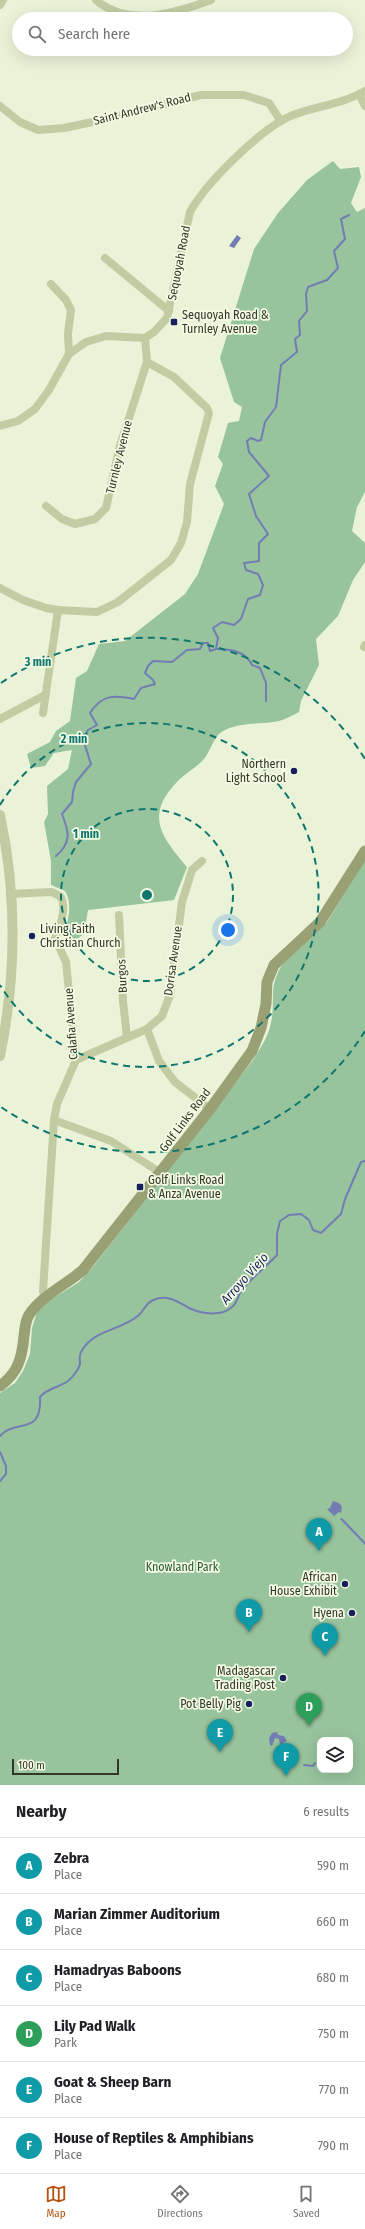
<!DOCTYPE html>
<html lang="en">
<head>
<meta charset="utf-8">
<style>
	:root { --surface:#fff; --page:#f6f6f6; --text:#202124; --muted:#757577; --line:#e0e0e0; --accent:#b45309 }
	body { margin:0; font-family:"Fira Sans Condensed",sans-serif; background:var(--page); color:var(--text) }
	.controls { position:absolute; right:12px; bottom:12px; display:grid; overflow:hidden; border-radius:8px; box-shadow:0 4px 16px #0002 }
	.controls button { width:36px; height:36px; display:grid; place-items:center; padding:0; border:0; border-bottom:1px solid var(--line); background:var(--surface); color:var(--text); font:20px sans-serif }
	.scale { position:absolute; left:12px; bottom:10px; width:107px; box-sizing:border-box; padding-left:4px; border:2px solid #343626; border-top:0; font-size:11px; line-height:14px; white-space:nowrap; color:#343626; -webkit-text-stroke:3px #f3fbe4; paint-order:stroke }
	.you { position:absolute; left:228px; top:930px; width:14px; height:14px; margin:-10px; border:3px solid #fff; border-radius:50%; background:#1a73e8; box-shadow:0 0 0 6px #1a73e833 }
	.badge { display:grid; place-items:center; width:26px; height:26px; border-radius:50%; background:var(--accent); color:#fff; font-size:13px; font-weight:700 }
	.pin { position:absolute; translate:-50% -33px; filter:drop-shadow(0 1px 2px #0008) }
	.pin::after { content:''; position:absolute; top:21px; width:14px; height:12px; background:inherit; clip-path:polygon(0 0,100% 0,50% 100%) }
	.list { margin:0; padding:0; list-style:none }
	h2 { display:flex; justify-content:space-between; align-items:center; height:52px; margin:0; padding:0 16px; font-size:17px }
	h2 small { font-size:13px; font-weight:400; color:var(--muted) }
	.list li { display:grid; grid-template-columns:26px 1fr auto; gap:12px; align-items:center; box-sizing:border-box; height:56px; padding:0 16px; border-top:1px solid var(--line) }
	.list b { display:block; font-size:15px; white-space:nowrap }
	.list p { margin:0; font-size:13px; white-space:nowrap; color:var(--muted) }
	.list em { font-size:13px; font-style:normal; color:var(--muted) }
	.icon { flex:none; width:22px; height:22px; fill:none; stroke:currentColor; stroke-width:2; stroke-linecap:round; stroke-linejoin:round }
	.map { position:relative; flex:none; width:365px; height:1785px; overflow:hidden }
	.search { position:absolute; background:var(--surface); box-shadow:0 4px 16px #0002; left:12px; right:12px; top:12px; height:44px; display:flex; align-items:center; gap:10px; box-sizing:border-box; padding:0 14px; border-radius:22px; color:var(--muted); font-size:15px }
	.sheet { height:388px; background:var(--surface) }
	nav { display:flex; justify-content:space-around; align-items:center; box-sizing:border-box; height:56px; border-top:1px solid var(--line); background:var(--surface); font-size:11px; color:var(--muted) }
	nav a { display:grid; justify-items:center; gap:2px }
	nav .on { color:var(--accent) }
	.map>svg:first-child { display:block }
	.green { fill:#97c39d; fill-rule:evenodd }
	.water { fill:#747db3 }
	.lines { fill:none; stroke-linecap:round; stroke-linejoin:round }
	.stream { stroke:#747db3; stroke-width:2 }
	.minor { stroke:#c1cca3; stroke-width:8 }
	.tertiary { stroke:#c1cca3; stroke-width:10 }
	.secondary { stroke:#98a074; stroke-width:11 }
	.ring { fill:none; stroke:#0f766e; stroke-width:2; stroke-dasharray:7 5 }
	.poi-dot { fill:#18205b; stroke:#f3fbe4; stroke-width:1.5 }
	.labels { text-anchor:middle; stroke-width:3.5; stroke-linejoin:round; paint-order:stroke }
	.street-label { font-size:12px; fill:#343626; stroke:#f3fbe4 }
	.poi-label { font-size:12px; fill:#343626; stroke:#f3fbe4; text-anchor:end }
	.park-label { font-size:12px; fill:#275730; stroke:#f3fbe4 }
	.water-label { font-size:13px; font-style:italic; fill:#18205b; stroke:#f3fbe4 }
	.centre { fill:#0f766e; stroke:#f3fbe4; stroke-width:2 }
	.ring-label { font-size:12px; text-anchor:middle; font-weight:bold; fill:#0f766e; stroke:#f3fbe4; stroke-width:3.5; stroke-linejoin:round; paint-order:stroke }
</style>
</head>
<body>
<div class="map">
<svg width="365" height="1785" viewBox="0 0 365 1785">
	<rect width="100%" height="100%" fill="#eaf3d8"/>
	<!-- green -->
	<g class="green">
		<path d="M333,161L340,169L359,167L361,177L351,203L357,212L365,208V492L357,507L352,531L365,543V562L353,580L338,616L316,639L319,665L301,701L299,712C293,715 286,719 279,721C261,725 237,721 220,733C213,739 210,752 204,759C196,768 184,774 176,783C144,817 163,838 187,867L174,900L88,910L84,934L65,947C62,929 76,909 65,891L51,885V861L44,822L48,814L47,786L68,769L72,750L54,753L45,766L31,768L27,754L50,742L56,731L70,721L76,678L87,671L99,644L125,641L185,594L198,574L224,504L215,486L223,464L218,457L228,423L239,421L242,407L234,402L220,358L254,249L278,213L307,180Z"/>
		<path d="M365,860V1785H0V1393L15,1383L23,1371L30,1354L32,1328L37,1312L49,1301L79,1282L93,1267L253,1060C259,1050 267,1039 270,1027C277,1002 267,989 282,965L327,922ZM320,1740H350V1770H320Z"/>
	</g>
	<!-- water -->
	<g class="water">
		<polygon points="237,235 241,238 234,248 229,246"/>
		<polygon points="333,1501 339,1503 342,1507 341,1513 339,1512 334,1516 327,1509 330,1508"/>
		<polygon points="342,1518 365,1542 365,1545 340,1519"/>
		<polygon points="277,1732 278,1735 284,1736 287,1741 283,1743 285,1749 289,1746 286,1756 281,1751 279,1739 275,1738 272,1746 270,1745 269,1738 272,1733"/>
	</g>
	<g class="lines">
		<!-- stream -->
		<g class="stream">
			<path d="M216,649C230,649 246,651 252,665L260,668L266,683V701"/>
			<path d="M56,856C72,842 69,832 62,814L72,802L73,792L76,782L91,764L83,739L88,730L97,725L90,713C102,694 115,695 134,699L141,688L155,684L153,680L145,673L148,666L153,661L172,662L187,650L200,649L203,643H208L210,651L216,649L218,638L213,628L222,622L234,625L241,619L248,599L260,595L263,585L258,574L246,570L244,563L259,561V543L268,534L256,516L249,494L269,476L249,452L247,441L251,438L258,441L261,440L265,422L276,407L281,365L297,352L295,339L300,335L299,321L307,311L306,294L308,287L327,280L338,268L334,251L345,239L341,219L349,215"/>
			<path d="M0,1436C16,1418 42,1437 40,1397C47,1388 58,1388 68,1381C72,1378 79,1369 80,1364C80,1360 79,1355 81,1352C93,1329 121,1331 139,1315C145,1309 146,1302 156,1299C169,1295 178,1302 189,1308C202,1314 221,1317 232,1307C237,1303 238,1296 241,1291C251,1278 266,1267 277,1255V1234L280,1221L289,1215L301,1214L309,1220L313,1230L321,1233L341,1214L345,1199L361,1162L365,1161"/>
			<polyline points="0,1452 6,1466 6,1474 0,1481"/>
			<polyline points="304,1765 313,1766 315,1763"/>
		</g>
		<!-- minor -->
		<g class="minor">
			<path d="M96,0C128,28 176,13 211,0"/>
			<polyline points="0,5 3,0"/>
			<polyline points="359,94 365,106"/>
			<polyline points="0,106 20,122 38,130 64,128 111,118 201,95 244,95 269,103 280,120"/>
			<polyline points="105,258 169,311"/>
			<polyline points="51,284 66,300 71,310 68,334 69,354"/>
			<path d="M0,426L18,421L35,409L49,390L69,354L86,342L106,336L145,338L154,332L167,318L190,212C206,183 262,127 293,115C317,106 343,104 365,91"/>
			<polyline points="46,506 62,519 75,524 95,519 106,508 120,446 147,362 145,338"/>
			<polyline points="0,588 23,600 46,608 58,610 97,612 118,602 171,560 181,543 187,522 190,484 209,413 207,408 174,377 147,362"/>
			<polyline points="364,647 365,645"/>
			<polyline points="43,713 58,610"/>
			<polyline points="0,719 45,695"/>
			<path d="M10,894L52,892L61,897C67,909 60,926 55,938L66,962L76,1060L57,1104L54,1120L43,1291L45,1299"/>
			<polyline points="119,915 123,1001 127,1037"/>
			<polyline points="147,1029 159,1061 175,1082 210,1109"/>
			<polyline points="76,1060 147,1029 162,1016 170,995 182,902 192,870 202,861"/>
			<polyline points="54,1120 111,1141 161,1173"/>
		</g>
		<!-- tertiary -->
		<path class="tertiary" d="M0,815C17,894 16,977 0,1056"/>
		<!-- secondary -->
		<path class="secondary" d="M0,1386C18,1373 22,1358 24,1336C25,1329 25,1321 29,1315C40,1297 67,1284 83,1270L210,1109L252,1051L261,1028L266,1004L267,982L274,965L320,922L365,851"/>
	</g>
	<!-- distance rings -->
	<g class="ring">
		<circle cx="147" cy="895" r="86"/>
		<path d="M0 805A172 172 0 1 1 0 985"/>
		<path d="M365 1031A257 257 0 0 1 1 1107M1 683A257 257 0 0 1 365 759"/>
	</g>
	<!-- markers -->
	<g class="poi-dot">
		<rect x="170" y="318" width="8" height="8" rx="2"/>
		<circle cx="294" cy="771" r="4"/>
		<circle cx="32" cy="936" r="4"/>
		<rect x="136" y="1183" width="8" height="8" rx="2"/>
		<circle cx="345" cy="1584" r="4"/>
		<circle cx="352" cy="1613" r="4"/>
		<circle cx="283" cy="1678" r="4"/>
		<circle cx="249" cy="1704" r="4"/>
	</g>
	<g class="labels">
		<!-- street labels -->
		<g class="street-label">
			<text transform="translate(142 109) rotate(-14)" y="4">Saint Andrew's Road</text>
			<text transform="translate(179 263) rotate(-79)" y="4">Sequoyah Road</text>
			<text transform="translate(119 457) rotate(-76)" y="4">Turnley Avenue</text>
			<text transform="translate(173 961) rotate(-82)" y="4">Dorisa Avenue</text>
			<text transform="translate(122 976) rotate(-93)" y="4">Burgos</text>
			<text transform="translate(71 1024) rotate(-94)" y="4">Calafia Avenue</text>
			<text transform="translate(185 1120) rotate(-53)" y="4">Golf Links Road</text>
		</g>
		<!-- poi labels -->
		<g class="poi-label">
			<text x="182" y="319" text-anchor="start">Sequoyah Road &amp;<tspan x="182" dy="14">Turnley Avenue</tspan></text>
			<text x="286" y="768">Northern<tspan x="286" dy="14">Light School</tspan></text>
			<text x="40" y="933" text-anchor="start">Living Faith<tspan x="40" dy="14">Christian Church</tspan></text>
			<text x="148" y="1184" text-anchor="start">Golf Links Road<tspan x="148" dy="14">&amp; Anza Avenue</tspan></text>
			<text x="337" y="1581">African<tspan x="337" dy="14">House Exhibit</tspan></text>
			<text x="344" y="1617">Hyena</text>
			<text x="275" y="1675">Madagascar<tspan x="275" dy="14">Trading Post</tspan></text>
			<text x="241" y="1708">Pot Belly Pig</text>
		</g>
		<!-- park labels -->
		<g class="park-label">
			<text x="182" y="1571">Knowland Park</text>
		</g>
		<!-- water labels -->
		<g class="water-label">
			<text transform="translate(244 1278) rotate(-48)" y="5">Arroyo Viejo</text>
		</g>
	</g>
	<circle cx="147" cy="895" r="6" class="centre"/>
	<g class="ring-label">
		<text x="38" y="666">3 min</text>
		<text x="74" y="743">2 min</text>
		<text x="86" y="838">1 min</text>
	</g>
</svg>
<div class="controls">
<button><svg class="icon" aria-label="layers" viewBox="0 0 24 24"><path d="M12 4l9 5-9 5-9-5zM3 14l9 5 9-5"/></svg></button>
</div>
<div class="scale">100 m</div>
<div class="you"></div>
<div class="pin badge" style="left:319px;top:1551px;background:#0f9aa8">A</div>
<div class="pin badge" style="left:249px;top:1632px;background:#0f9aa8">B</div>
<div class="pin badge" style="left:325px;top:1656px;background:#0f9aa8">C</div>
<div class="pin badge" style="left:309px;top:1726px;background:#2e9e5b">D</div>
<div class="pin badge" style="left:220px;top:1752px;background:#0f9aa8">E</div>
<div class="pin badge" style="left:286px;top:1776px;background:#0f9aa8">F</div>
<div class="search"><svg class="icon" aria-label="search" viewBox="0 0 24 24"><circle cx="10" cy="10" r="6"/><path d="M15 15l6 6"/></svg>Search here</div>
</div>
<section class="sheet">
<h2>Nearby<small>6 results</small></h2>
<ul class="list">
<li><span class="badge" style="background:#0f9aa8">A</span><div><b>Zebra</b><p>Place</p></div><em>590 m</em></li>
<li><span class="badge" style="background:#0f9aa8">B</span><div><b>Marian Zimmer Auditorium</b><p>Place</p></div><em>660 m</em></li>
<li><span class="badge" style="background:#0f9aa8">C</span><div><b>Hamadryas Baboons</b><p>Place</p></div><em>680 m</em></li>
<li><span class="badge" style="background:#2e9e5b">D</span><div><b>Lily Pad Walk</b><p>Park</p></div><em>750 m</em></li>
<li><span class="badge" style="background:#0f9aa8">E</span><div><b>Goat &amp; Sheep Barn</b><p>Place</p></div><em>770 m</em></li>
<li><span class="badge" style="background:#0f9aa8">F</span><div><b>House of Reptiles &amp; Amphibians</b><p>Place</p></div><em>790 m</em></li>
</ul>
</section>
<nav>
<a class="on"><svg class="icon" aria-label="map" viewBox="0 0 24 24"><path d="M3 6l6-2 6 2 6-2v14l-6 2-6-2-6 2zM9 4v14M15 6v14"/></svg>Map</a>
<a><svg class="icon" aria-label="directions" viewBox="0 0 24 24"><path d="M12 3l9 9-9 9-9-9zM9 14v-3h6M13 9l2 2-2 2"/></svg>Directions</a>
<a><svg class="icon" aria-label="saved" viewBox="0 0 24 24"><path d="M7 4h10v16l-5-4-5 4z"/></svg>Saved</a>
</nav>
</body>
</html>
